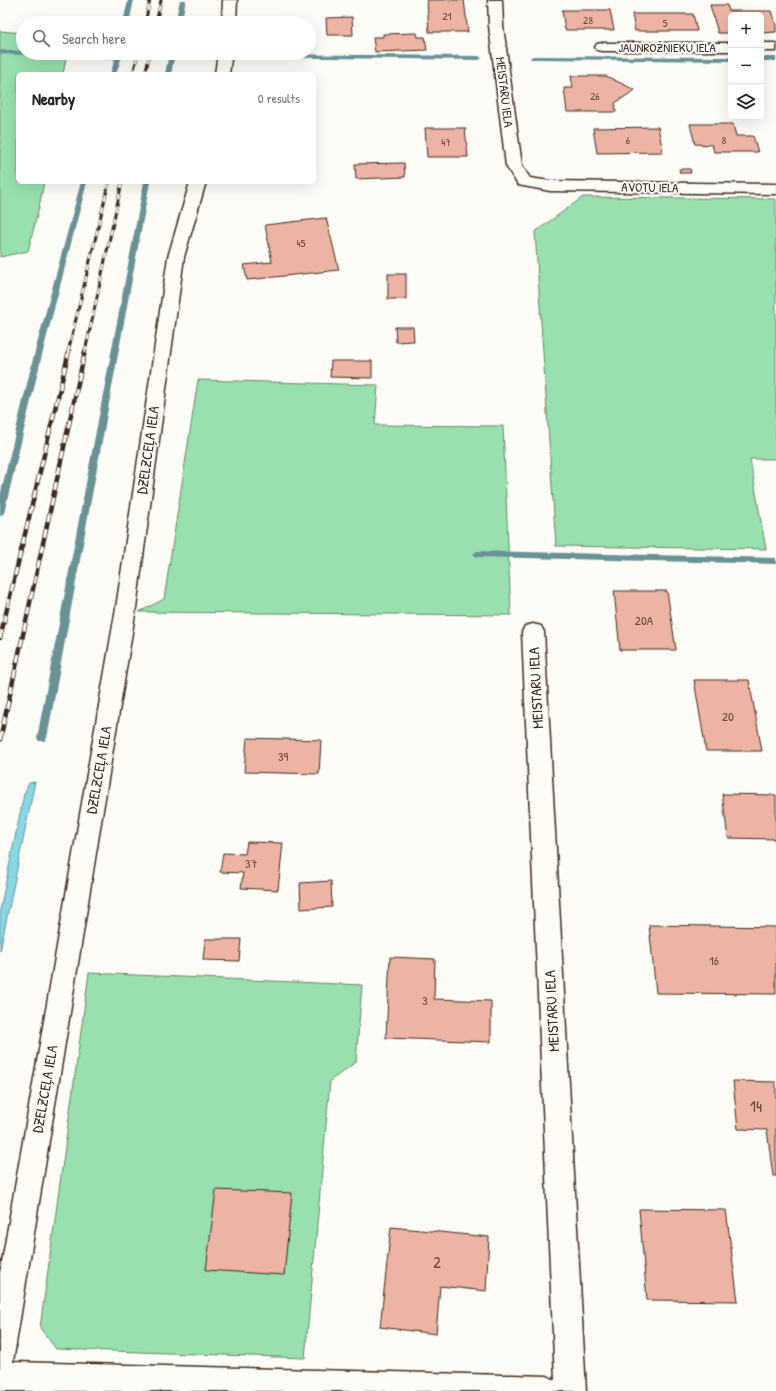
<!DOCTYPE html>
<html lang="en">
<head>
<meta charset="utf-8">
<style>
	:root { --surface:#fff; --page:#f6f6f6; --text:#222; --muted:#767676; --line:#e0e0e0 }
	body { margin:0; font-family:"Patrick Hand",sans-serif; background:var(--page); color:var(--text) }
	.controls { position:absolute; right:12px; top:12px; display:grid; overflow:hidden; border-radius:6px; box-shadow:0 4px 16px #0002 }
	.controls button { width:36px; height:36px; display:grid; place-items:center; padding:0; border:0; border-bottom:1px solid var(--line); background:var(--surface); color:var(--text); font:20px sans-serif }
	.list { margin:0; padding:0; list-style:none }
	h2 { display:flex; justify-content:space-between; align-items:center; height:52px; margin:0; padding:0 16px; font-size:17px }
	h2 small { font-size:13px; font-weight:400; color:var(--muted) }
	.icon { flex:none; width:22px; height:22px; fill:none; stroke:currentColor; stroke-width:2; stroke-linecap:round; stroke-linejoin:round }
	.map { position:relative; flex:none; width:776px; height:1391px; overflow:hidden }
	.search { position:absolute; background:var(--surface); box-shadow:0 4px 16px #0002; left:16px; top:16px; width:300px; height:44px; display:flex; align-items:center; gap:10px; box-sizing:border-box; padding:0 14px; border-radius:22px; color:var(--muted); font-size:15px }
	.panel { position:absolute; background:var(--surface); box-shadow:0 4px 16px #0002; left:16px; top:72px; width:300px; height:112px; border-radius:6px }
	.map>svg:first-child { display:block }
	.green { fill:#98e0af; stroke:#6a8566 }
	.water { fill:#88d7e5; stroke:#699295 }
	.lines { fill:none; stroke-linecap:round; stroke-linejoin:round }
	.stream { fill:#699295; fill-rule:evenodd }
	.building { fill:#edb4a5; stroke:#3b2a1e }
	.minor-casing { stroke:#3b2a1e; stroke-width:3 }
	.minor { fill:#fdfcf7; fill-rule:evenodd }
	.rail-far1-casing { stroke:#3b2a1e; stroke-width:3 }
	.rail-casing { stroke:#3b2a1e; stroke-width:4.5 }
	.rail-far1 { stroke:#fdfcf7; stroke-width:2; stroke-dasharray:6; stroke-linecap:butt }
	.rail { stroke:#fdfcf7; stroke-width:3; stroke-dasharray:8; stroke-linecap:butt }
	.labels { text-anchor:middle; stroke-width:4; stroke-linejoin:round; paint-order:stroke }
	.far-number-label { font-size:11px; fill:#684c40 }
	.far-street-label { font-size:13px; fill:#3b2a1e; stroke:#fdfcf7 }
	.number-label { font-size:13px; fill:#684c40 }
	.street-label { font-size:15px; fill:#3b2a1e; stroke:#fdfcf7 }
	.near-number-label { font-size:16px; fill:#684c40 }
</style>
</head>
<body>
<div class="map">
<svg width="776" height="1391" viewBox="0 0 776 1391">
	<rect width="100%" height="100%" fill="#fdfcf7"/>
	<filter id="ink" filterUnits="userSpaceOnUse"><feTurbulence type="fractalNoise" baseFrequency=".025" numOctaves="2"/><feDisplacementMap in="SourceGraphic" scale="8" xChannelSelector="R" yChannelSelector="G"/><feConvolveMatrix kernelMatrix="1 2 1 2 8 2 1 2 1" color-interpolation-filters="sRGB"/></filter>
	<g filter="url(#ink)">
		<!-- green -->
		<g class="green">
			<polygon points="0,31 23,33 23,53 67,53 63,74 18,74 18,182 44,182 39,207 28,251 0,257"/>
			<polygon points="583,197 776,199 776,459 750,459 766,549 556,546 535,232"/>
			<polygon points="198,380 378,385 375,425 503,426 511,615 139,612 164,599"/>
			<polygon points="89,973 362,985 356,1062 330,1081 305,1358 56,1349 40,1328"/>
		</g>
		<!-- water -->
		<polygon class="water" points="35,782 0,951 0,910 24,794 29,783"/>
		<g class="lines">
			<!-- stream -->
			<g class="stream">
				<polygon points="128,0 134,0 129,23 123,23"/>
				<polygon points="180,0 186,0 181,23 175,23"/>
				<polygon points="0,50 23,51 23,53 26,53 23,55 0,54"/>
				<polygon points="26,53 116,55 117,53 123,53 122,55 125,57 121,59 116,74 110,74 115,59 29,55"/>
				<polygon points="169,53 175,53 175,55 192,55 195,57 192,59 174,59 171,74 165,74 168,59 160,57 163,55 169,55"/>
				<polygon points="245,54 479,56 482,58 479,60 243,57 242,56"/>
				<polygon points="533,56 731,57 731,61 531,59 530,58"/>
				<rect x="761" y="57" width="15" height="4"/>
				<polygon points="81,182 87,182 41,359 4,513 0,516 0,496 33,359"/>
				<polygon points="144,182 150,182 47,738 45,741 39,741 37,738"/>
				<polygon points="477,551 776,558 776,564 477,557 473,554"/>
			</g>
		</g>
		<!-- building -->
		<g class="building">
			<polygon points="427,0 464,0 468,32 429,32"/>
			<polygon points="710,5 727,5 729,11 771,11 776,25 776,32 761,33 761,15 731,15 731,33 718,33"/>
			<polygon points="562,10 610,10 614,30 565,30"/>
			<polygon points="632,14 693,14 697,31 635,31"/>
			<polygon points="352,17 353,35 327,35 326,18"/>
			<polygon points="417,33 418,37 425,37 427,50 375,52 373,37 383,37 383,34"/>
			<polygon points="571,76 606,76 635,90 615,103 616,112 567,112 564,88 573,88"/>
			<polygon points="690,124 733,124 736,136 753,136 758,152 714,152 712,145 695,144"/>
			<polygon points="658,127 663,152 597,153 593,128"/>
			<polygon points="425,128 465,128 468,157 427,157"/>
			<polygon points="404,163 405,177 356,179 355,164"/>
			<polygon points="679,169 690,169 691,173 680,173"/>
			<polygon points="326,218 339,270 247,280 244,265 272,262 265,225"/>
			<rect x="388" y="274" width="18" height="25"/>
			<polygon points="395,327 413,327 414,341 396,342"/>
			<polygon points="331,361 372,361 372,378 330,377"/>
			<polygon points="614,591 667,591 676,650 620,650"/>
			<polygon points="694,680 749,680 762,751 706,751"/>
			<polygon points="247,738 321,740 319,774 244,772"/>
			<polygon points="722,794 776,795 776,839 728,838"/>
			<polygon points="247,842 283,843 278,890 241,888 243,873 220,872 223,853 245,854"/>
			<polygon points="331,881 332,907 301,909 300,883"/>
			<polygon points="649,925 776,927 776,994 656,993"/>
			<polygon points="205,939 241,939 239,961 203,960"/>
			<polygon points="390,957 435,959 434,999 491,1001 491,1042 386,1038"/>
			<polygon points="733,1081 776,1082 776,1176 773,1176 767,1130 738,1129"/>
			<polygon points="216,1190 292,1193 284,1275 206,1270"/>
			<polygon points="639,1209 726,1210 738,1301 647,1300"/>
			<polygon points="391,1227 489,1237 486,1291 440,1286 436,1334 380,1327"/>
		</g>
		<g class="lines">
			<defs>
				<g id="minor">
					<polygon points="223,0 237,0 236,23 222,23"/>
					<polygon points="488,0 502,0 503,26 522,166 530,178 550,181 776,184 776,194 550,191 518,185 506,166 489,26"/>
					<polygon points="602,43 731,43 731,51 602,51 597,50 595,47 597,44"/>
					<rect x="761" y="43" width="15" height="8"/>
					<polygon points="218,53 232,53 229,74 215,74"/>
					<polygon points="190,182 206,182 184,257 136,608 13,1362 547,1376 555,1380 522,632 525,626 533,624 541,626 544,632 586,1391 0,1391 0,1273 116,608 168,257"/>
				</g>
			</defs>
			<!-- minor casing -->
			<use href="#minor" class="minor-casing"/>
			<!-- minor -->
			<use href="#minor" class="minor"/>
			<defs>
				<g id="rail-far1">
					<polyline points="145,23 150,0"/>
					<polyline points="156,23 161,0"/>
					<polyline points="133,74 138,53"/>
					<polyline points="145,74 150,53"/>
					<polyline points="68,352 109,182"/>
					<polyline points="85,352 122,182"/>
				</g>
				<g id="rail">
					<polyline points="0,638 69,351"/>
					<polyline points="0,740 85,351"/>
				</g>
			</defs>
			<!-- rail-far1 casing -->
			<use href="#rail-far1" class="rail-far1-casing"/>
			<!-- rail casing -->
			<use href="#rail" class="rail-casing"/>
			<!-- rail-far1 -->
			<use href="#rail-far1" class="rail-far1"/>
			<!-- rail -->
			<use href="#rail" class="rail"/>
		</g>
	</g>
	<g class="labels">
		<!-- far-number labels -->
		<g class="far-number-label">
			<text x="447" y="20">21</text>
			<text x="588" y="24">28</text>
			<text x="665" y="27">5</text>
			<text x="595" y="100">26</text>
			<text x="628" y="144">6</text>
			<text x="724" y="144">8</text>
			<text x="446" y="146">47</text>
			<text x="301" y="247">45</text>
		</g>
		<!-- far-street labels -->
		<g class="far-street-label">
			<text x="667" y="52">JAUNROŽNIEKU IELA</text>
			<text transform="translate(505 92) rotate(83)" y="5">MEISTARU IELA</text>
			<text transform="translate(650 187) rotate(1)" y="5">AVOTU IELA</text>
		</g>
		<!-- number labels -->
		<g class="number-label">
			<text x="644" y="625">20A</text>
			<text x="728" y="721">20</text>
			<text x="283" y="761">39</text>
			<text x="251" y="868">37</text>
			<text x="714" y="965">16</text>
			<text x="425" y="1005">3</text>
		</g>
		<!-- street labels -->
		<g class="street-label">
			<text transform="translate(148 450) rotate(-82)" y="5">DZELZCEĻA IELA</text>
			<text transform="translate(536 688) rotate(-93)" y="5">MEISTARU IELA</text>
			<text transform="translate(99 770) rotate(-80)" y="5">DZELZCEĻA IELA</text>
			<text transform="translate(552 1011) rotate(-93)" y="5">MEISTARU IELA</text>
			<text transform="translate(45 1089) rotate(-80)" y="5">DZELZCEĻA IELA</text>
		</g>
		<!-- near-number labels -->
		<g class="near-number-label">
			<text x="756" y="1112">14</text>
			<text x="437" y="1268">2</text>
		</g>
	</g>
</svg>
<div class="controls">
<button>+</button>
<button>−</button>
<button><svg class="icon" aria-label="layers" viewBox="0 0 24 24"><path d="M12 4l9 5-9 5-9-5zM3 14l9 5 9-5"/></svg></button>
</div>
<div class="search"><svg class="icon" aria-label="search" viewBox="0 0 24 24"><circle cx="10" cy="10" r="6"/><path d="M15 15l6 6"/></svg>Search here</div>
<section class="panel">
<h2>Nearby<small>0 results</small></h2>
<ul class="list">
</ul>
</section>
</div>
</body>
</html>
